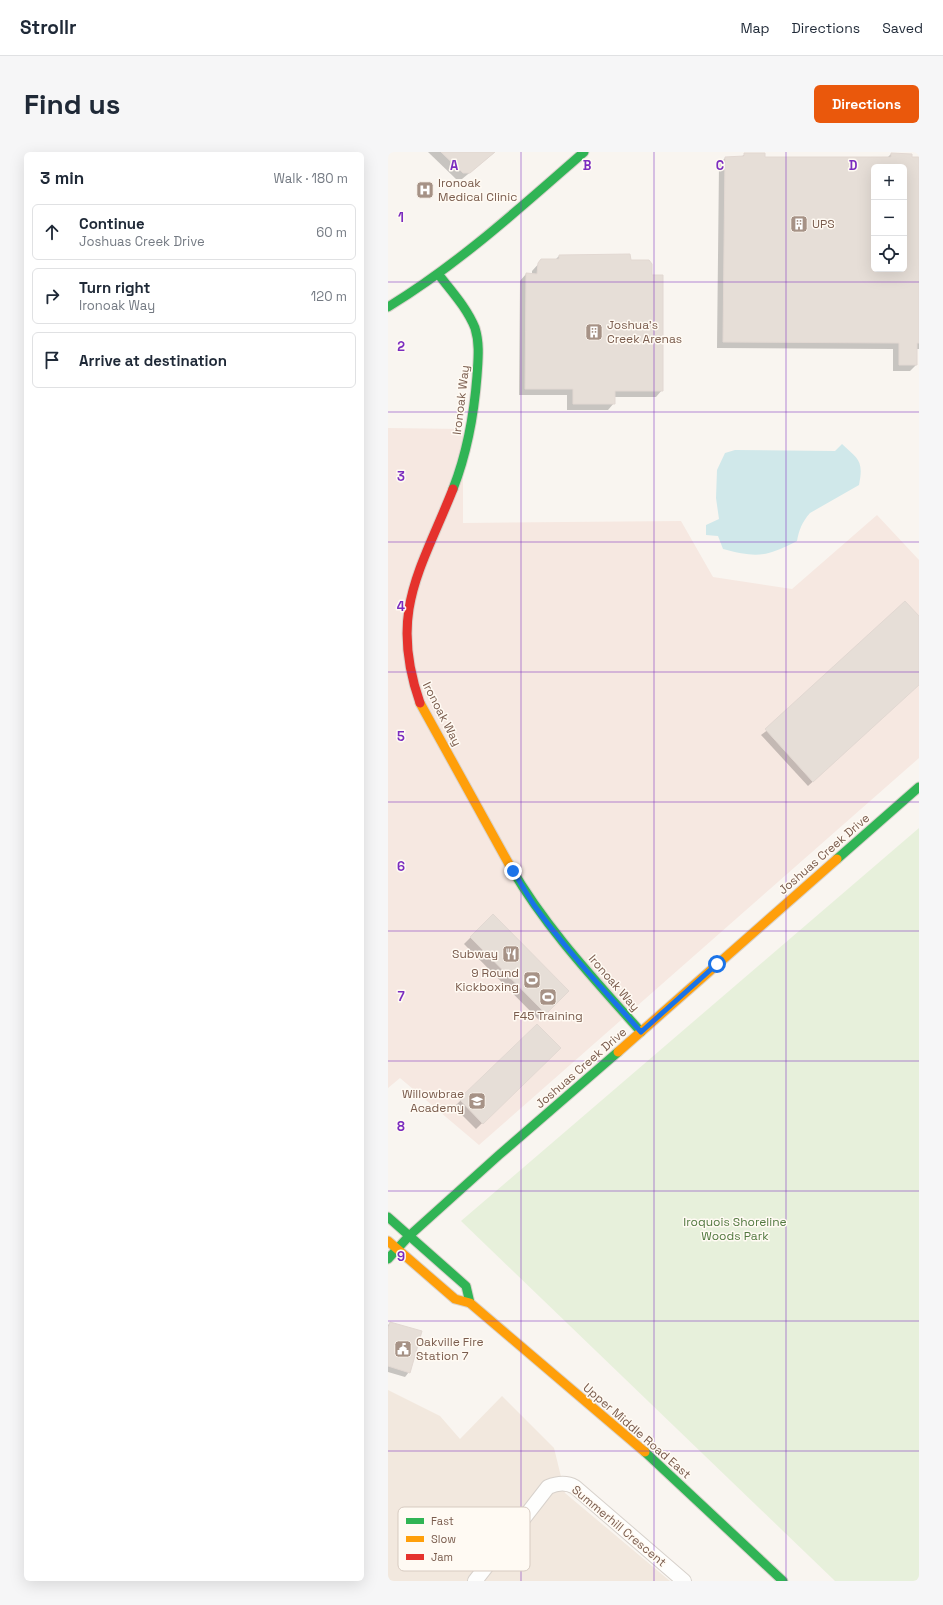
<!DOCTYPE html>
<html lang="en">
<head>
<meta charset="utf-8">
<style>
	:root { --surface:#fff; --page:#f6f6f7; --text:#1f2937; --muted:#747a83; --line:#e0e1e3; --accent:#ea580c }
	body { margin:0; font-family:"Space Grotesk",sans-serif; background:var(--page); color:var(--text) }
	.controls { position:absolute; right:12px; top:12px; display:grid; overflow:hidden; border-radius:6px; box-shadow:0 4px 16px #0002 }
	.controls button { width:36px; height:36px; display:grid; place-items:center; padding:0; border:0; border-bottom:1px solid var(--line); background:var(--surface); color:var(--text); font:20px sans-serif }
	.stop { position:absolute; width:12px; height:12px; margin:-9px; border:3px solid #1a73e8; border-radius:50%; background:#fff }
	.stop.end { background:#1a73e8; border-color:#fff; box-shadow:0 1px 4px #0008 }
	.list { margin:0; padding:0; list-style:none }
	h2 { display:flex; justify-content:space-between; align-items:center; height:52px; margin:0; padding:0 16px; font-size:17px }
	h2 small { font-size:13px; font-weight:400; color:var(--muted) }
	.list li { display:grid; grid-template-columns:26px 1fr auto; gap:12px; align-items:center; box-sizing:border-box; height:56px; margin:0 8px 8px; padding:0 8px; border:1px solid var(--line); border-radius:6px }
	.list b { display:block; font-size:15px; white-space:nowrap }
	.list p { margin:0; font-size:13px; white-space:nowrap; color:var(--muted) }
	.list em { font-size:13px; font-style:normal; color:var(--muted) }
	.icon { flex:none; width:22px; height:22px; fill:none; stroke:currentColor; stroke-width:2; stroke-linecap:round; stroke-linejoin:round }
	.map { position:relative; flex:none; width:531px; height:1429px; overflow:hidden; border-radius:6px }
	header { display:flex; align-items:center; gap:24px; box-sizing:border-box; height:56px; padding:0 20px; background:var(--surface); border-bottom:1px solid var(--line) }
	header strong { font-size:19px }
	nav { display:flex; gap:22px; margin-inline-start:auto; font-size:14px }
	.intro { display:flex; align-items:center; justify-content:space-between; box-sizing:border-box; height:96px; padding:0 24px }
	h1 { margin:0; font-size:28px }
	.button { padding:10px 18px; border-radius:6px; background:var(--accent); color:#fff; font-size:14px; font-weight:700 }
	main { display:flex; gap:24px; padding:0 24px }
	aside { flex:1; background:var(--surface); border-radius:6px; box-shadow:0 4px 16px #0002 }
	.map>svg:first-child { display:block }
	.residential { fill:#f2e8de }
	.commercial { fill:#f6e8e1 }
	.green { fill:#e7f0db }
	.water { fill:#d0e8ea }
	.shadow { fill:#0003; fill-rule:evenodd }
	.building { fill:#e6ded7; stroke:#e2d8d2; fill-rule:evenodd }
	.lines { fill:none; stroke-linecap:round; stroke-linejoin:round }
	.street-casing { stroke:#d7d1cb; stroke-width:16 }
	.fast-casing { stroke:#d9d2cb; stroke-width:11 }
	.slow-casing { stroke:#d9d2cb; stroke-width:11 }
	.jam-casing { stroke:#d9d2cb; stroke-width:11 }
	.street { stroke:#fefefd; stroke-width:14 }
	.fast { stroke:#30b455; stroke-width:9 }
	.slow { stroke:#ff9f0a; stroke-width:9 }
	.jam { stroke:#e5322d; stroke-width:9 }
	.route { stroke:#1a73e8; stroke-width:5 }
	.grid { fill:none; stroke:#7b2cbf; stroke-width:1; stroke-opacity:0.55 }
	.labels { text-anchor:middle; stroke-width:3; stroke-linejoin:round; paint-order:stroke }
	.poi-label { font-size:12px; fill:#7a5c4d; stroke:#fffaf3; text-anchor:start }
	.street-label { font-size:12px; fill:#7a5c4d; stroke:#fffaf3 }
	.park-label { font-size:12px; fill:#537a41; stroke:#fffaf3 }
	.key { fill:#fffaf3; stroke:#d7cbc1; stroke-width:1 }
	.key-label { font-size:11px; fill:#7a5c4d }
	.grid-label { font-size:13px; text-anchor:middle; font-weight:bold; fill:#7b2cbf; stroke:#fffaf3; stroke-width:3; stroke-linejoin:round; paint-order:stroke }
</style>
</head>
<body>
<header>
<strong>Strollr</strong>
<nav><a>Map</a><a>Directions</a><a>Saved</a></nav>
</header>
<div class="intro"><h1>Find us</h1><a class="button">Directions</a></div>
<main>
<aside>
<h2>3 min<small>Walk · 180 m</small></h2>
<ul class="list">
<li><svg class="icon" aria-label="ahead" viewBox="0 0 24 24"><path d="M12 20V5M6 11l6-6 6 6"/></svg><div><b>Continue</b><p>Joshuas Creek Drive</p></div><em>60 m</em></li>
<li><svg class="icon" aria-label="right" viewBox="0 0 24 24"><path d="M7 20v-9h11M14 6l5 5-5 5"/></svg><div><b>Turn right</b><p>Ironoak Way</p></div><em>120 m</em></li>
<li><svg class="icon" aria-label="arrive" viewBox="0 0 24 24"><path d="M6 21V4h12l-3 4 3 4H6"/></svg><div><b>Arrive at destination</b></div></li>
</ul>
</aside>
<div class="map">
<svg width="531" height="1429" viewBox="0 0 531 1429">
	<rect width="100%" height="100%" fill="#f9f5f0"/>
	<!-- residential -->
	<polygon class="residential" points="0,1238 52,1264 72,1287 114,1244 166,1296 177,1341 282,1429 0,1429"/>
	<!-- commercial -->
	<polygon class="commercial" points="0,276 75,277 75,371 293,369 325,425 404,437 489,363 531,408 531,606 91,993 12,926 0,936"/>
	<!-- green -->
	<polygon class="green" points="531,676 531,1429 447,1429 73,1069"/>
	<!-- water -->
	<path class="water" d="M454,292C470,307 476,308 471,333L422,361C414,370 411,378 409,389C378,405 369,406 335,397L330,384L318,383V373L331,367L328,346L329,318L337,301L347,298L447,299Z"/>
	<!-- shadow -->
	<g class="shadow">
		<polygon points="40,0 107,0 74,27 68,27"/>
		<path d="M357,2L376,6H499L503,2L531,6V197H528V213L522,219H505V197L329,196L331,12L337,6L353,5ZM486,15H516V117H486Z"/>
		<polygon points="171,104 274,238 268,245 226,245 226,251 220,258 179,258 179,243 131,243 132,129 138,122 144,123 144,119 154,108 167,108"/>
		<polygon points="531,465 531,532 420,634 373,583"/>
		<polygon points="105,763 180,839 151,868 76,792"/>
		<polygon points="149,873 171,896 88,977 66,955"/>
		<polygon points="2,1171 21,1220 17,1225 0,1220 0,1173"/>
	</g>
	<!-- building -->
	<g class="building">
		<polygon points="53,0 107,0 82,21 75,21"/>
		<path d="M356,1H377V5H503V1L524,2V5H531V191H529V213H511V191L335,190L337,5L356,4ZM486,15H516V117H486Z"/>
		<polygon points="242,102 243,108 261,108 264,112 264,123 275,123 275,239 227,239 227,252 185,252 185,237 137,237 138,121 149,122 150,111 153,107 171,107 171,103"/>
		<polygon points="517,449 531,464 531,533 425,630 377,577"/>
		<polygon points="105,762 181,839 158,862 82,785"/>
		<polygon points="149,872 173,896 95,972 71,947"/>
		<polygon points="2,1170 34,1179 22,1221 0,1214 0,1177"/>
	</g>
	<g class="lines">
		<defs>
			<path id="street" d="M87,1429L160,1335C170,1331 178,1330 187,1335L296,1429"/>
			<g id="fast">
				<path d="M51,123C64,140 79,156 87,176C92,192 90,208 89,224C86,263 79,301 65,337"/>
				<path d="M0,155C72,111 133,55 196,0"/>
				<polyline points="449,707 531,635"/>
				<path d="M122,714C157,775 206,827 253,880"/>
				<polyline points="0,1065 78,1134 82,1151"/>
				<polyline points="0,1107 21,1084 111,1003 230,900"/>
				<polyline points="257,1300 395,1429"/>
			</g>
			<g id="slow">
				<polyline points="32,551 122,714"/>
				<polyline points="230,900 449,707"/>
				<polyline points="0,1089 67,1147 82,1151 257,1300"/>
			</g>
			<path id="jam" d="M32,551C0,460 33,418 65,337"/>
		</defs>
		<!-- street casing -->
		<use href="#street" class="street-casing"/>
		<!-- fast casing -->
		<use href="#fast" class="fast-casing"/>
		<!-- slow casing -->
		<use href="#slow" class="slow-casing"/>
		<!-- jam casing -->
		<use href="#jam" class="jam-casing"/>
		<!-- street -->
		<use href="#street" class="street"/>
		<!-- fast -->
		<use href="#fast" class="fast"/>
		<!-- slow -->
		<use href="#slow" class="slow"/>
		<!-- jam -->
		<use href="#jam" class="jam"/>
	</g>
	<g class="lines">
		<!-- route -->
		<path class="route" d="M125,719C132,730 139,742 146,753C178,798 217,839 253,880L329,812"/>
	</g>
	<!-- grid -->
	<path class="grid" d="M133,0V1429M266,0V1429M398,0V1429M0,130H531M0,260H531M0,390H531M0,520H531M0,650H531M0,779H531M0,909H531M0,1039H531M0,1169H531M0,1299H531"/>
	<!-- icons -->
	<defs>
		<symbol id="hospital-square" viewBox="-11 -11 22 22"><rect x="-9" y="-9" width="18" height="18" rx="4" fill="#a69286" stroke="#fffaf3"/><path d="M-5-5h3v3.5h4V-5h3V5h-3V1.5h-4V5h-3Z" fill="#fff"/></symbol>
		<symbol id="building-square" viewBox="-11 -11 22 22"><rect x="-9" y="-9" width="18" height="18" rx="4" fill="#a69286" stroke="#fffaf3"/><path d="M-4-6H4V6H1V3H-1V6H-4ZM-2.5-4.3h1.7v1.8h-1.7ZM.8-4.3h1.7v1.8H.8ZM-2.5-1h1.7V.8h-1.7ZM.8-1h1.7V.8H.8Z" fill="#fff"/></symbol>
		<symbol id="restaurant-square" viewBox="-11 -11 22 22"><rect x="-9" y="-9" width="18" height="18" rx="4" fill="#a69286" stroke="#fffaf3"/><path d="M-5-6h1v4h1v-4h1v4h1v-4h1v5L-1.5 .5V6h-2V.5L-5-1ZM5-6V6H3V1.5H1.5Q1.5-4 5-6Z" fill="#fff"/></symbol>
		<symbol id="stadium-square" viewBox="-11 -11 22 22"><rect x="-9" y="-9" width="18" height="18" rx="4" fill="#a69286" stroke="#fffaf3"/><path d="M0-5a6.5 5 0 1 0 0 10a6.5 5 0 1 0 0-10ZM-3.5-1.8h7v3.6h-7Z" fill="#fff"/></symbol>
		<symbol id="school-square" viewBox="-11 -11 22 22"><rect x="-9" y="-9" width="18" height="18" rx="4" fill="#a69286" stroke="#fffaf3"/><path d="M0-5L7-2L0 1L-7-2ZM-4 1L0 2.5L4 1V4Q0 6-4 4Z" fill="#fff"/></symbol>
		<symbol id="civic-square" viewBox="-11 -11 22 22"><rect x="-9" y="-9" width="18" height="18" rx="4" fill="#a69286" stroke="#fffaf3"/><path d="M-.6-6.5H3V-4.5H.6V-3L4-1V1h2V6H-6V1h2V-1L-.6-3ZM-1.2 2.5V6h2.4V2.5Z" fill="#fff"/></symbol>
	</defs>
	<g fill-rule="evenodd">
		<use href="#hospital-square" x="27" y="28" width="20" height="20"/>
		<use href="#building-square" x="401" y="62" width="20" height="20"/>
		<use href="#building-square" x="196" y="170" width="20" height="20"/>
		<use href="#restaurant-square" x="113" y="792" width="20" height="20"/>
		<use href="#stadium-square" x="134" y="818" width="20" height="20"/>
		<use href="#stadium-square" x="150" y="835" width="20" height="20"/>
		<use href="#school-square" x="79" y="939" width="20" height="20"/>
		<use href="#civic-square" x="5" y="1187" width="20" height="20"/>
	</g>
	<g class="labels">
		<!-- poi labels -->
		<g class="poi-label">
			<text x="50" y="35">Ironoak<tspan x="50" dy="14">Medical Clinic</tspan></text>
			<text x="424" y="76">UPS</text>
			<text x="219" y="177">Joshua's<tspan x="219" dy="14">Creek Arenas</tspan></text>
			<text x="110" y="806" text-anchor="end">Subway</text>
			<text x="131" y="825" text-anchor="end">9 Round<tspan x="131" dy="14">Kickboxing</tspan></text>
			<text x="160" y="868" text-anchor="middle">F45 Training</text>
			<text x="76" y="946" text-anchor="end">Willowbrae<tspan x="76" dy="14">Academy</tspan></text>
			<text x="28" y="1194">Oakville Fire<tspan x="28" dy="14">Station 7</tspan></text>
		</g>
		<!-- street labels -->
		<g class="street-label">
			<text transform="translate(73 248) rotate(-83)" y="4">Ironoak Way</text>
			<text transform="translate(54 562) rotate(63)" y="4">Ironoak Way</text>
			<text transform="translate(436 702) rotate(-41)" y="4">Joshuas Creek Drive</text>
			<text transform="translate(226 831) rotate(49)" y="4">Ironoak Way</text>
			<text transform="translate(193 916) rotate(-41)" y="4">Joshuas Creek Drive</text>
			<text transform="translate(249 1279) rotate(41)" y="4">Upper Middle Road East</text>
			<text transform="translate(231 1374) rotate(40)" y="4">Summerhill Crescent</text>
		</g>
		<!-- park labels -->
		<g class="park-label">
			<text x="347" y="1074">Iroquois Shoreline<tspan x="347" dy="14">Woods Park</tspan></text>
		</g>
	</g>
	<!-- legend -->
	<rect x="10" y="1355" width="132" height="64" rx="6" class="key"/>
	<rect x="18" y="1366" width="18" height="6" fill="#30b455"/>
	<rect x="18" y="1384" width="18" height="6" fill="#ff9f0a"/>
	<rect x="18" y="1402" width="18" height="6" fill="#e5322d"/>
	<g class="key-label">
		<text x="43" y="1373">Fast</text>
		<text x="43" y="1391">Slow</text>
		<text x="43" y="1409">Jam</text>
	</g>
	<g class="grid-label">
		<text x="66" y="18">A</text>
		<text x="199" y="18">B</text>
		<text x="332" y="18">C</text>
		<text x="465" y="18">D</text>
		<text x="13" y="70">1</text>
		<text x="13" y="199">2</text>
		<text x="13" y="329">3</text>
		<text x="13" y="459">4</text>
		<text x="13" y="589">5</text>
		<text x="13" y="719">6</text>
		<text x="13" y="849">7</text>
		<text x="13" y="979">8</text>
		<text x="13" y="1109">9</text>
	</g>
</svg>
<div class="controls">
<button>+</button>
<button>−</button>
<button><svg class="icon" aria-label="locate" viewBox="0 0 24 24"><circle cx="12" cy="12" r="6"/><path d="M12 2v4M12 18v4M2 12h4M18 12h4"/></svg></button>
</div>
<div class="stop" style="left:329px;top:812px"></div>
<div class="stop end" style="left:125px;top:719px"></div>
</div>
</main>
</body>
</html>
